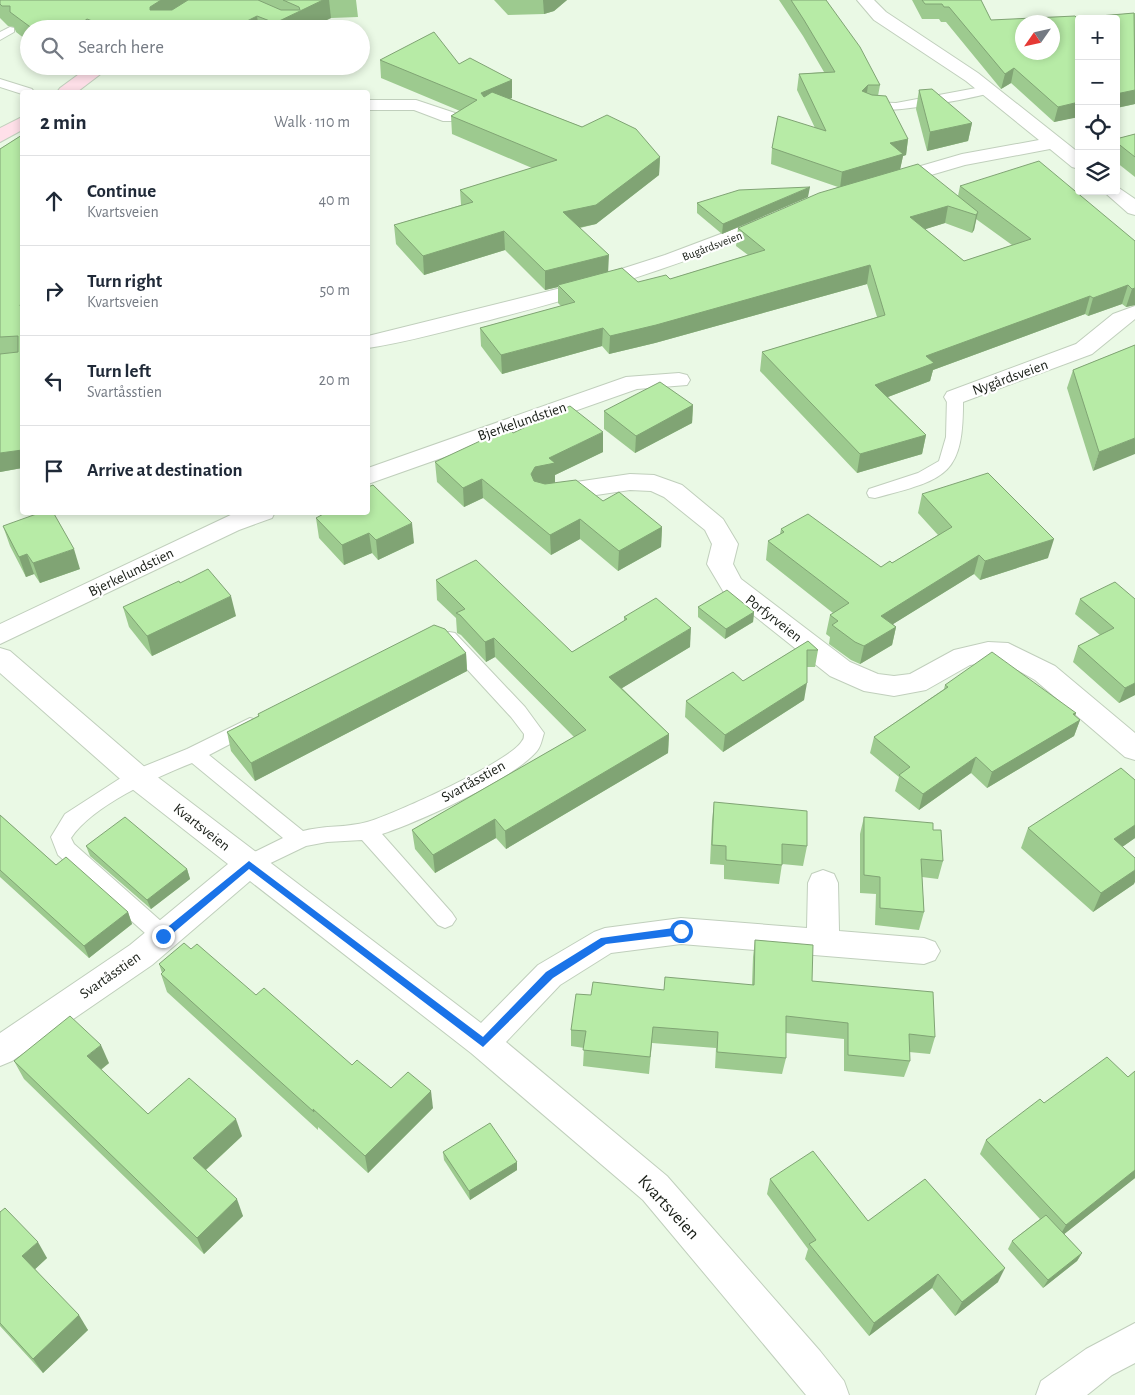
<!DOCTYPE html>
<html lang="en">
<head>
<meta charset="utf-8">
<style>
	:root { --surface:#fff; --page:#f2f2f3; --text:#1f2937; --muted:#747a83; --line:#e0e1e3 }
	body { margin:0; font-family:"Alegreya Sans",sans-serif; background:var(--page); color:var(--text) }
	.controls { position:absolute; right:15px; top:15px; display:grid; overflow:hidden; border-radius:5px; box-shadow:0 2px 8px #0003 }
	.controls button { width:45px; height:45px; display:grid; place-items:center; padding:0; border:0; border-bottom:1px solid var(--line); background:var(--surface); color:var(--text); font:25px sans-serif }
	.compass { position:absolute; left:1015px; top:15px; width:45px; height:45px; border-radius:50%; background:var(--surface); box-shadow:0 2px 8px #0003; rotate:236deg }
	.stop { position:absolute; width:15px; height:15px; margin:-11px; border:4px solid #1a73e8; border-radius:50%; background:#fff }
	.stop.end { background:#1a73e8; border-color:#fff; box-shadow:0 1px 5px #0008 }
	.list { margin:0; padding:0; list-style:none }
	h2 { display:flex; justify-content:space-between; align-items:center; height:65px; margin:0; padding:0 20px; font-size:21px }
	h2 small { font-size:16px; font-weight:400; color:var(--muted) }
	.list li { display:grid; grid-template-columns:32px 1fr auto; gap:15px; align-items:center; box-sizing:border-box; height:90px; padding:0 20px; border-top:1px solid var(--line) }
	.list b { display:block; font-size:19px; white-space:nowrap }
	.list p { margin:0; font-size:16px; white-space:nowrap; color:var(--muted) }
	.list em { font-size:16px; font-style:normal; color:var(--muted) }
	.icon { flex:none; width:28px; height:28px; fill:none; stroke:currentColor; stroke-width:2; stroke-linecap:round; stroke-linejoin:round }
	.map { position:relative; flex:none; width:1135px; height:1395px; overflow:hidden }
	.search { position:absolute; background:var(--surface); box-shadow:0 2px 8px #0003; left:20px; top:20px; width:350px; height:55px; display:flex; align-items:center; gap:12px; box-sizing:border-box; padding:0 18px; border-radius:28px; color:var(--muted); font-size:19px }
	.panel { position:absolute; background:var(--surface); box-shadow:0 2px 8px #0003; left:20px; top:90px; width:350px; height:425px; border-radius:5px }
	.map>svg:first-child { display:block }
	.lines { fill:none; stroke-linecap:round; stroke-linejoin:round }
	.lane-casing { stroke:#c0cfbc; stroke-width:2 }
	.street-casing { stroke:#c0cfbc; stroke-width:2 }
	.secondary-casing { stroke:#c0cfbc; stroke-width:2 }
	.lane { fill:#fff; fill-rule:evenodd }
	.street { fill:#fff; fill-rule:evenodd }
	.secondary { fill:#ffe0e9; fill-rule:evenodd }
	.wall { fill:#9dca8f; fill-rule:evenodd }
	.shaded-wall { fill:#80a474 }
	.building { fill:#b7eba6; stroke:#80a474; fill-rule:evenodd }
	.route { fill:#1a73e8 }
	.labels { text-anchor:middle; stroke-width:4.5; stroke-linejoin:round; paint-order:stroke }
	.far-street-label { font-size:12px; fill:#181d16; stroke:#fff }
	.street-label { font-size:15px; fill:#181d16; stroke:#fff }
	.near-street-label { font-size:18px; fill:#181d16; stroke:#fff }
</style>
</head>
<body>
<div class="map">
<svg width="1135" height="1395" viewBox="0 0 1135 1395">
	<rect width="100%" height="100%" fill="#eaf9e5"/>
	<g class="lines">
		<defs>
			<g id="lane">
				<polygon points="10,27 14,28 14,32 0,40 0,32"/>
				<polygon points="0,79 32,89 34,92 22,94 0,87"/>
				<path d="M987,86L993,90L991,93C971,98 873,119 861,106L867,102L896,103Z"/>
				<path d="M955,392L963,397C964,476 947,479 875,498L869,497L867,493L869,489L918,473L939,461L946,437L947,397Z"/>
				<path d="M449,632L455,633L525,707L544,733C542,739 541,746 537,751C514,779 418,822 382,834L452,913L456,919L452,925L445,928L438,925L362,840L327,842L306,846L256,870L249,872L242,870L239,864L242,858L283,838L192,763C156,777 92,806 71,838L74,844L171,930L174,936L171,942L163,945L155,942L58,855L51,837L65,814L130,772L187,749L250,718L257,720L260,725L257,730L209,755L303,831C324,825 347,828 367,822C393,815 511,761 522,741C524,739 524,737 524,734L511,717L443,643L440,638L443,633Z"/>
			</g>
			<g id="street">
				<polygon points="857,0 874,0 886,12 978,73 1079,153 1079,169 1072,167 1050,149 965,165 890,187 883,185 880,181 883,177 962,154 1039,140 966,81 874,20"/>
				<polygon points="368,100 416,100 455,113 458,117 455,121 443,121 414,110 368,110"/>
				<polygon points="1116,186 1135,199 1135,215 1128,213 1103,191 1116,191"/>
				<path d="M771,215L778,217L781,221L778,225C684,264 588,295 490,320C449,330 408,342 368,348V336L565,287L665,255Z"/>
				<polygon points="1135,306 1135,319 1092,354 963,402 955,404 947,402 944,397 947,392 1076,344 1113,314"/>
				<polygon points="679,373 687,375 690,380 687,385 637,389 368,484 368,468 626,377"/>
				<polygon points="630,474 654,475 682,485 723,519 738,544 733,564 741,579 850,662 878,674 894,676 910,674 954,650 988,642 1008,643 1055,666 1135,733 1135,760 1125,757 1035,680 1003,662 988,662 970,665 926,690 894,696 864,691 830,676 723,591 707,564 712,544 705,530 664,497 651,491 630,490 549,502 540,500 537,494 540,488 549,486"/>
				<polygon points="237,512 275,512 272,518 239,530 0,644 0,624"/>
				<polygon points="0,648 10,651 147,769 481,1023 538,965 594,932 605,928 681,918 807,928 808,883 812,874 823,870 834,874 838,883 839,931 924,938 935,942 940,951 935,960 924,964 681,944 611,953 560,985 506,1042 667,1176 820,1351 844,1381 849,1395 806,1395 643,1200 471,1053 250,881 152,965 12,1061 0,1066 0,1033 130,945 228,864 127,785 0,673"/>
				<polygon points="1135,1323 1135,1363 1112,1375 1087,1395 1036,1395 1041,1381 1086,1349"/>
			</g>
			<g id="secondary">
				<polygon points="90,66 111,66 77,92 57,92 60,88"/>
				<polygon points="22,117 22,130 0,142 0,128"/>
			</g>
		</defs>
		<!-- lane casing -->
		<use href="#lane" class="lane-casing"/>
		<!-- street casing -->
		<use href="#street" class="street-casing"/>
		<!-- secondary casing -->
		<use href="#secondary" class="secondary-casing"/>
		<!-- lane -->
		<use href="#lane" class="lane"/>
		<!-- street -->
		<use href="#street" class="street"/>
		<!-- secondary -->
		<use href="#secondary" class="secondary"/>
	</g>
	<!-- wall -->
	<g class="wall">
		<polygon points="0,0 356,0 358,17 331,18 308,29 29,29 29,42 16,32 14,27 8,26 0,18"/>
		<polygon points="494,0 567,0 554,11 544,14 508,15"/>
		<path d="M779,0H826L880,85L878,96L908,139L906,155L903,156L900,169L958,196L960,186L1135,241V305L1126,307L1122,304L1088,316L1085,314L933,370L930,381L888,397L926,435L922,454L857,473L760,371L762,352L877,317L867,284L655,343L609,354L602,346L502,374L481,346L480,328L561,306L558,303V287L545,290L505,250L424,275L396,244L394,225L461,205L460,190L532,168L452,134L451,116L460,111L381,78L380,60L459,64L512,80V98L510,99L660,157L659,175L596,224L580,228L608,271L638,282L670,279L748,255L736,246L738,228L838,187L771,164L772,148L815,128L797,90L799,74L824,72L803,36ZM976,219L1012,245L964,261L925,229L945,223L972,233L974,230Z"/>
		<polygon points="912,0 981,0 991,20 1077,18 1135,13 1135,104 1054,122 1011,83 1001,89 946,22 941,22 939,19 922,19"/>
		<polygon points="162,66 200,66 184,74"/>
		<polygon points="919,90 972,123 968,141 927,151 916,109"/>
		<polygon points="1135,134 1135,177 1116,162 1116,139"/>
		<polygon points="22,135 22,468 0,472 0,149"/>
		<polygon points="808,197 722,234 697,213 697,203"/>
		<polygon points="1135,345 1093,471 1067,388 1073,370"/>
		<polygon points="693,405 692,423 635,453 604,429 604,411"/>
		<polygon points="513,433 603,452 555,475 555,483 603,501 662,527 661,547 618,571 580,539 551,555 483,498 464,507 437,482 435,462"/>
		<polygon points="922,494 1048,558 980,580 974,574 893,624 896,627 892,645 860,664 851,660 829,644 830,637 826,634 830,615 833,613 766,560 768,541 780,534 781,529 881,567 892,563 938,535 918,513"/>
		<polygon points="316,518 414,543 378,560 372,553 344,565 319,538"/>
		<polygon points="3,526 80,569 40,583 34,574 26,577 10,546"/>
		<polygon points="436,580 572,652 624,621 624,617 690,647 622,688 669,734 668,753 506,849 496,838 435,873 415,849 412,830 574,737 495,657 486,662 461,635 457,633 456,618 437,600"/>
		<polygon points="1080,599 1135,599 1135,695 1119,703 1073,662 1078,646 1100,635 1075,614"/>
		<polygon points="123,607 236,616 152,656 129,627"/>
		<polygon points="698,607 754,612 753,622 725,639 698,617"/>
		<polygon points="808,641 818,650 815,667 807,667 804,700 723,752 685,717 686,701 743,681"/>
		<polygon points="466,653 467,671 255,781 231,751 227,732 258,716 258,714"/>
		<polygon points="945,685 1076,713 1075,716 1080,720 1074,736 987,788 971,773 919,810 895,791 899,777 870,753 874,737 944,689"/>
		<polygon points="1135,780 1135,838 1122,847 1134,884 1093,912 1021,848 1028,828"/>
		<polygon points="714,802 807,846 803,866 782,864 779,884 724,879 724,865 710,864 712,821"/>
		<polygon points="0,815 56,865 128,912 132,924 89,958 0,877"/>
		<polygon points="864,817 933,830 943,861 938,879 922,877 924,912 919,930 875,925 876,894 860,893 860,834"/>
		<polygon points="86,846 187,869 190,879 151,909 90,856"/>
		<polygon points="755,940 812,981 935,1037 930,1054 909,1052 910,1061 904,1077 844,1071 844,1039 786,1033 786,1058 782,1074 715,1068 716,1048 652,1043 649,1074 583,1066 584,1048 571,1046 571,1030 591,995 664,990 752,985 753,957"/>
		<polygon points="191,949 352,1065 391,1088 433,1108 368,1173 318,1127 318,1130 167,992 161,974 162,973 159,964"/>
		<polygon points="14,1061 109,1063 101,1070 148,1114 242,1136 206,1170 243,1216 204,1254 24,1079"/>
		<polygon points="1135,1071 1135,1178 1064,1234 1082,1253 1077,1261 1043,1288 1008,1249 1012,1241 1040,1219 980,1154 986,1140 1044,1103 1128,1077"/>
		<polygon points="443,1152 517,1162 517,1170 470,1200 444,1160"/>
		<polygon points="770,1179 868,1221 998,1282 955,1316 932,1288 869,1336 805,1259 808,1249 767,1194"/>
		<polygon points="0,1212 47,1258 35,1269 88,1330 43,1373 0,1326"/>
	</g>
	<!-- shaded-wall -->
	<g class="shaded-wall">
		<polygon points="161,0 197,0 154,27 150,10 150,7"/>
		<polygon points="323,0 329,0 331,18 308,29 275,29 275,23"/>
		<polygon points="543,0 567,0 554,11 544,14"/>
		<polygon points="257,16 259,29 231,29"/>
		<polygon points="87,19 90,29 74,29"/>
		<polygon points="182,66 200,66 184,74"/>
		<polygon points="1014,68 1011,83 1001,89 1005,74"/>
		<polygon points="512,80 512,98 482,111 481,93"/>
		<polygon points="868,85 866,100 862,91"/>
		<polygon points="1135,90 1135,104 1116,108 1116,94"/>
		<polygon points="1079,102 1079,117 1054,122 1058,107"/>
		<polygon points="972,123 968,141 927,151 930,132"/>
		<polygon points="908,139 906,155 903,156 900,170 840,188 842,172 890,143"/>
		<polygon points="660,157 659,175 596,224 563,231 563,212"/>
		<polygon points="810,187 808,197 722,234 723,224"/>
		<polygon points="948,206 945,223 907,235 910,217"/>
		<polygon points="978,212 974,230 972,233 976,215"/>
		<polygon points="504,231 505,250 424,275 423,256"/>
		<polygon points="609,255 608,274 558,285 558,287 545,290 545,271"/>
		<polygon points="870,265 867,284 655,343 609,354 610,336"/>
		<polygon points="1128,285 1122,304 1088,316 1093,298"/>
		<polygon points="1135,288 1135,305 1126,307 1132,289"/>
		<polygon points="1090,296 1085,314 933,370 930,381 872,403 875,385 926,356"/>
		<polygon points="603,328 602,346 502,374 501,355"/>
		<polygon points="693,405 692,423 635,453 636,436"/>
		<polygon points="603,432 603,452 555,475 555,483 536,486 531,474 535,467 549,458"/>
		<polygon points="926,435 922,454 857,473 860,454"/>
		<polygon points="1135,438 1135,454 1093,471 1099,452"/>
		<polygon points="22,450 22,468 0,472 0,453"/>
		<polygon points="482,479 483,498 464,507 463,488"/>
		<polygon points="580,519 580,539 551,555 550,535"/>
		<polygon points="412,523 414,543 378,560 376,540"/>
		<polygon points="662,527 661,547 618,571 619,551"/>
		<polygon points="369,533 372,553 344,565 342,545"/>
		<polygon points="1054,539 1048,558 980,580 985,561"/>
		<polygon points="74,549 80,569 40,583 33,563"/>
		<polygon points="27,554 34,574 26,577 19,557"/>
		<polygon points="979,555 974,574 877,634 881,616"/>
		<polygon points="231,596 236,616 152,656 147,636"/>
		<polygon points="754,612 753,622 725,639 726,629"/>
		<polygon points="896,627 892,645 860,664 864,646"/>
		<polygon points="691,628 690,647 609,696 609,677"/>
		<polygon points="494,638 495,657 486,662 485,642"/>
		<polygon points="466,653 467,671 255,781 251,763"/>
		<polygon points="807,683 804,700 723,752 725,735"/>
		<polygon points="1135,683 1135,695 1119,703 1125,688"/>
		<polygon points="1076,713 1071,725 1080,720 1074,736 987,788 992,772"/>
		<polygon points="669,734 668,753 506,849 505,831"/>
		<polygon points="976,757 971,773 919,810 923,794"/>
		<polygon points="495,819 496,838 435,873 433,855"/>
		<polygon points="1135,825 1135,838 1105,859 1114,839"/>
		<polygon points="187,869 190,879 151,909 147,900"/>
		<polygon points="1135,870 1135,882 1134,884 1093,912 1101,893"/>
		<polygon points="128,912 132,924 89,958 84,946"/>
		<polygon points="101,1045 109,1063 95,1074 87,1056"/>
		<polygon points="431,1091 433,1108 368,1173 365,1156"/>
		<polygon points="236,1119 242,1136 200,1175 193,1158"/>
		<polygon points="517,1162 517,1170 470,1200 469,1191"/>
		<polygon points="1135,1170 1135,1178 1058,1239 1066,1225"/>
		<polygon points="237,1199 243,1216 204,1254 197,1238"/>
		<polygon points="38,1242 47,1258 32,1272 22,1256"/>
		<polygon points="1082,1253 1077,1261 1043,1288 1048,1280"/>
		<polygon points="1005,1268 998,1282 955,1316 962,1302"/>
		<polygon points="938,1274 932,1288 869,1336 874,1323"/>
		<polygon points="79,1315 88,1330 43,1373 33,1359"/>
	</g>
	<!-- building -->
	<g class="building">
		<polygon points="0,0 161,0 150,7 150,10 172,10 188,0 258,0 281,10 300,10 299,7 283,0 323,0 275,23 257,16 231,29 113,29 87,19 74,29 33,29 10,12 10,6 2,6 0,4"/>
		<polygon points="791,0 826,0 860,47 880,85 868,85 862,91 872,95 886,96 908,139 890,143 903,154 842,172 772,148 778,116 826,131 799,74 835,72 804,20"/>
		<path d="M922,0H981L991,20L1075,16L1077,18L1134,13L1135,90L1116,94V19H1079V102L1058,107L1014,68L1005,74L949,7H944L942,4H925ZM1022,22H1052V52H1022Z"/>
		<polygon points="434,32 459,64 470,58 512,80 481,93 484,97 492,92 582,127 607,115 636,129 660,157 596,205 563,212 609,255 545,271 504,231 423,256 394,225 473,202 460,190 557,160 451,116 477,100 380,60"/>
		<polygon points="932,89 972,123 930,132 919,90"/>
		<polygon points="1135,134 1135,157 1116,142 1116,139"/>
		<polygon points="22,135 22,299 20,306 22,306 22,450 0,453 0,354 18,352 18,336 0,337 0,149"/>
		<polygon points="1039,161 1135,241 1135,288 1132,289 1128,285 1093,298 1090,296 926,356 934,363 875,385 926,435 860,454 762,352 885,315 870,265 656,325 610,336 603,328 501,355 480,328 575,302 558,285 622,268 638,282 666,275 670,279 765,250 738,228 819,193 918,164 978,212 976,215 948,206 910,217 964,261 1031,239 960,186"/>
		<polygon points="810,187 723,224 697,203 739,190"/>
		<polygon points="1135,345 1135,438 1099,452 1073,370"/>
		<polygon points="660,382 693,405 636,436 604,411"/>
		<polygon points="570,406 603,432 549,458 555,463 535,467 531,474 534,481 545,484 576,480 603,501 619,492 662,527 619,551 580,519 550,535 482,479 463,488 435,462 508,428 513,433"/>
		<polygon points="988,473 1054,539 985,561 979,555 881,616 896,627 864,646 855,642 832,625 838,621 830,615 849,603 768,541 784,532 781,529 808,514 881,567 890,561 892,563 952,527 922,494"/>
		<polygon points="373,485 412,523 376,540 369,533 342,545 316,518 327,512 368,512 368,487"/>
		<polygon points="42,512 53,512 74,549 33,563 27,554 19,557 3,526"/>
		<polygon points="476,560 572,652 627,619 624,617 656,598 691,628 609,677 669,734 505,831 495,819 433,855 412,830 586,730 494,638 485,642 460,615 456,613 465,609 436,580"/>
		<polygon points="208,569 231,596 147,636 123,607 179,581 180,583"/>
		<polygon points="1115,582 1135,599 1135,683 1125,688 1078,646 1114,628 1080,599"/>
		<polygon points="727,590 754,612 726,629 698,607"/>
		<polygon points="434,625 445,629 466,653 251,763 227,732 259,716 258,714"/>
		<polygon points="808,641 818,650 807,650 807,683 725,735 686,701 733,672 743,681"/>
		<polygon points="992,652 1076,713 1073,714 1080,720 992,772 976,757 923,794 899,775 910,767 874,737 948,687 945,685"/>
		<polygon points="1121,768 1135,780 1135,825 1114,839 1135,858 1135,870 1101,893 1028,828"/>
		<polygon points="714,802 807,811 807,846 782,844 782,865 726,860 726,846 712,845"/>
		<polygon points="0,815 56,865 66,857 128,912 84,946 0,870"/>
		<polygon points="125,817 187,869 147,900 86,846"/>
		<polygon points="864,817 933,823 933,830 941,830 943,861 921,859 924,912 880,908 880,877 864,875"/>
		<polygon points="755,940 813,945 812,981 933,992 935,1037 909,1034 910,1061 848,1055 848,1023 786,1016 786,1058 717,1052 718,1032 653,1027 650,1057 583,1050 586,1031 571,1030 576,994 591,995 593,982 664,990 665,977 754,985"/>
		<polygon points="184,943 191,949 197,944 256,995 264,988 352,1065 357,1060 391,1088 408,1072 431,1091 365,1156 313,1109 314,1112 161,974 165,970 159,964"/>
		<polygon points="70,1016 101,1045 87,1056 148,1114 189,1078 236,1119 193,1158 237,1199 197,1238 14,1061"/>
		<polygon points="1107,1057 1128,1077 1135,1071 1135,1170 1066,1225 986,1140 1040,1099 1044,1103"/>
		<polygon points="490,1123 517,1162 469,1191 443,1152"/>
		<polygon points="813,1151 868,1221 925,1179 1005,1268 962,1302 938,1274 874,1323 809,1244 816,1240 770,1179"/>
		<polygon points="5,1208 38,1242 22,1256 79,1315 33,1359 0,1323 0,1212"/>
		<polygon points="1046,1215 1082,1253 1048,1280 1012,1241"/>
	</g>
	<!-- route -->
	<polygon class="route" points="249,861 483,1037 546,972 601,938 681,927 685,931 681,935 606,944 553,978 483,1047 249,869 166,939 159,939 159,934"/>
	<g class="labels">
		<!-- far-street labels -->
		<g class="far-street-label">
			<text transform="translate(712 246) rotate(-21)" y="4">Bugårdsveien</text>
		</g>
		<!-- street labels -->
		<g class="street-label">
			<text transform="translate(1010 377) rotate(-20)" y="5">Nygårdsveien</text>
			<text transform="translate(522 421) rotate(-19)" y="5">Bjerkelundstien</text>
			<text transform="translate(131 572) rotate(-26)" y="5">Bjerkelundstien</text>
			<text transform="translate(774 618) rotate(38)" y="5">Porfyrveien</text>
			<text transform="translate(473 781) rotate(-29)" y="5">Svartåsstien</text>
			<text transform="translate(202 827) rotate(38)" y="5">Kvartsveien</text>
			<text transform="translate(110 975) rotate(-35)" y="5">Svartåsstien</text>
		</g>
		<!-- near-street labels -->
		<g class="near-street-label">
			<text transform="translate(669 1207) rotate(47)" y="6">Kvartsveien</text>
		</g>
	</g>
</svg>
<div class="controls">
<button>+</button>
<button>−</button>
<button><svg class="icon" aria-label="locate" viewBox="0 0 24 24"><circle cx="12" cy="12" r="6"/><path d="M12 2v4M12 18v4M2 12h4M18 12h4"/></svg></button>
<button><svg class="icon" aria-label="layers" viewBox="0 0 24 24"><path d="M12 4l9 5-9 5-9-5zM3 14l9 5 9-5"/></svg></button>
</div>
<svg class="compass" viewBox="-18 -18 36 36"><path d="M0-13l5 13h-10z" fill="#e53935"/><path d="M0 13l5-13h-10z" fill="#747a83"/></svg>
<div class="stop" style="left:681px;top:931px"></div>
<div class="stop end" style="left:163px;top:936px"></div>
<div class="search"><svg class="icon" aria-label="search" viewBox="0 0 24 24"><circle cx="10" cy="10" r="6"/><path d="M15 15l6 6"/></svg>Search here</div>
<section class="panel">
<h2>2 min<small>Walk · 110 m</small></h2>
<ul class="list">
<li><svg class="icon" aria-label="ahead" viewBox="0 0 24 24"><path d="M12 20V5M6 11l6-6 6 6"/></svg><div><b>Continue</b><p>Kvartsveien</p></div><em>40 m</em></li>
<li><svg class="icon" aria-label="right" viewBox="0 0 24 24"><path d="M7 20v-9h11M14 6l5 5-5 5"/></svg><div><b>Turn right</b><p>Kvartsveien</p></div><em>50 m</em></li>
<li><svg class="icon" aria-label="left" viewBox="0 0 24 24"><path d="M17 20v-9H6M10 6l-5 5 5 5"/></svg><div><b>Turn left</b><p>Svartåsstien</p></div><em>20 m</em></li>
<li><svg class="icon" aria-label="arrive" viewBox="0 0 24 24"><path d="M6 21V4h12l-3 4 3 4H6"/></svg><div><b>Arrive at destination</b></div></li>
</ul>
</section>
</div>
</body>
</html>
